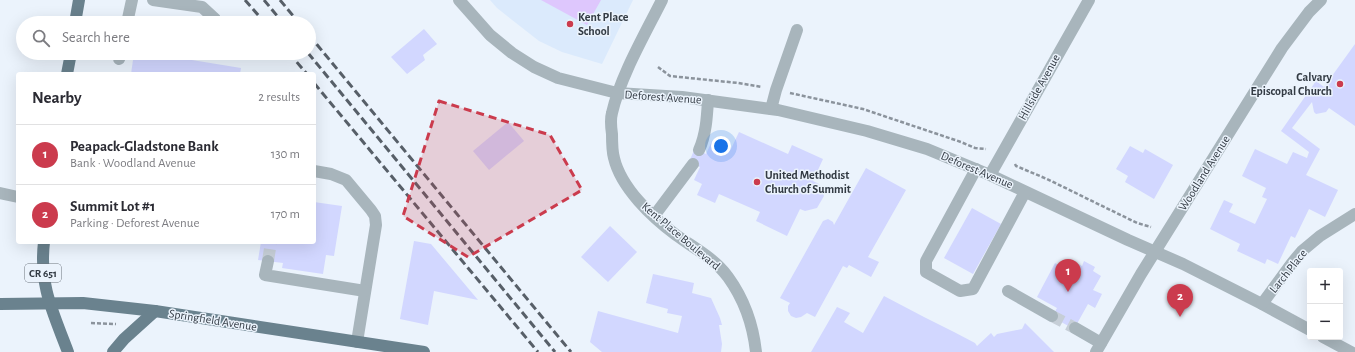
<!DOCTYPE html>
<html lang="en">
<head>
<meta charset="utf-8">
<style>
	:root { --surface:#fff; --page:#f7f7f7; --text:#2b2b33; --muted:#7c7c81; --line:#e1e1e2; --accent:#cb3b4d }
	body { margin:0; font-family:"Alegreya Sans",sans-serif; background:var(--page); color:var(--text) }
	.controls { position:absolute; right:12px; bottom:12px; display:grid; overflow:hidden; border-radius:4px; box-shadow:0 4px 16px #0002 }
	.controls button { width:36px; height:36px; display:grid; place-items:center; padding:0; border:0; border-bottom:1px solid var(--line); background:var(--surface); color:var(--text); font:20px sans-serif }
	.you { position:absolute; left:721px; top:146px; width:14px; height:14px; margin:-10px; border:3px solid #fff; border-radius:50%; background:#1a73e8; box-shadow:0 0 0 6px #1a73e833 }
	.badge { display:grid; place-items:center; width:26px; height:26px; border-radius:50%; background:var(--accent); color:#fff; font-size:13px; font-weight:700 }
	.pin { position:absolute; translate:-50% -33px; filter:drop-shadow(0 1px 2px #0008) }
	.pin::after { content:''; position:absolute; top:21px; width:14px; height:12px; background:inherit; clip-path:polygon(0 0,100% 0,50% 100%) }
	.list { margin:0; padding:0; list-style:none }
	h2 { display:flex; justify-content:space-between; align-items:center; height:52px; margin:0; padding:0 16px; font-size:17px }
	h2 small { font-size:13px; font-weight:400; color:var(--muted) }
	.list li { display:grid; grid-template-columns:26px 1fr auto; gap:12px; align-items:center; box-sizing:border-box; height:60px; padding:0 16px; border-top:1px solid var(--line) }
	.list b { display:block; font-size:15px; white-space:nowrap }
	.list p { margin:0; font-size:13px; white-space:nowrap; color:var(--muted) }
	.list em { font-size:13px; font-style:normal; color:var(--muted) }
	.icon { flex:none; width:22px; height:22px; fill:none; stroke:currentColor; stroke-width:2; stroke-linecap:round; stroke-linejoin:round }
	.map { position:relative; flex:none; width:1355px; height:352px; overflow:hidden }
	.search { position:absolute; background:var(--surface); box-shadow:0 4px 16px #0002; left:16px; top:16px; width:300px; height:44px; display:flex; align-items:center; gap:10px; box-sizing:border-box; padding:0 14px; border-radius:22px; color:var(--muted); font-size:15px }
	.panel { position:absolute; background:var(--surface); box-shadow:0 4px 16px #0002; left:16px; top:72px; width:300px; height:172px; border-radius:4px }
	.map>svg:first-child { display:block }
	.built { fill:#dbeafc }
	.green { fill:#dec7fd }
	.building { fill:#d2d7ff }
	.lines { fill:none; stroke-linecap:round; stroke-linejoin:round }
	.minor-tunnel { stroke:#c6ced7; stroke-width:12; stroke-dasharray:12 6; stroke-linecap:butt }
	.path { stroke:#8b939c; stroke-width:2.5; stroke-dasharray:4 2; stroke-linecap:butt }
	.minor { stroke:#a8b5bc; stroke-width:12 }
	.major { stroke:#6a828e; stroke-width:12 }
	.rail { stroke:#575f68; stroke-width:3; stroke-dasharray:8 4; stroke-linecap:butt }
	.marked { fill:#cb3b4d; fill-opacity:0.2; stroke:#cb3b4d; stroke-width:3; stroke-dasharray:8 5; stroke-linejoin:round }
	.poi-dot { fill:#cb3b4d; stroke:#ebf3fc; stroke-width:1.5 }
	.labels { text-anchor:middle; stroke-width:3; stroke-linejoin:round; paint-order:stroke }
	.shield { fill:#ebf3fc; stroke:#6a727b; stroke-width:1 }
	.shield-label { font-size:11px; font-weight:bold; fill:#333b44 }
	.poi-label { font-size:12px; font-weight:bold; fill:#333b44; stroke:#ebf3fc; text-anchor:start }
	.street-label { font-size:12px; fill:#333b44; stroke:#ebf3fc }
</style>
</head>
<body>
<div class="map">
<svg width="1355" height="352" viewBox="0 0 1355 352">
	<rect width="100%" height="100%" fill="#ebf3fc"/>
	<!-- built -->
	<polygon class="built" points="490,0 633,0 602,64 562,52 539,41 497,8"/>
	<!-- green -->
	<polygon class="green" points="541,0 601,0 587,25"/>
	<!-- building -->
	<g class="building">
		<polygon points="424,29 437,44 423,55 425,60 407,74 391,57"/>
		<polygon points="1355,44 1355,126 1329,108 1326,112 1316,114 1314,112 1312,102 1292,128 1320,149 1306,175 1338,190 1325,217 1309,209 1295,238 1291,236 1278,264 1267,259 1265,264 1237,251 1240,244 1210,229 1224,200 1233,204 1229,212 1255,224 1267,199 1262,197 1266,188 1242,176 1255,149 1287,164 1293,152 1307,158 1309,152 1281,131 1316,81 1324,87"/>
		<polygon points="134,53 149,53 241,68 240,74 131,74"/>
		<polygon points="508,122 524,141 489,170 473,151"/>
		<polygon points="739,132 788,154 792,145 823,159 813,181 819,184 824,196 817,208 805,211 800,209 787,236 756,221 760,212 719,194 715,203 697,195 702,184 694,180 700,167 689,162 695,148 706,154 712,141 731,149"/>
		<polygon points="1130,146 1143,153 1145,149 1173,165 1154,199 1125,182 1128,176 1116,169"/>
		<polygon points="866,168 906,190 868,257 879,262 871,277 849,265 847,268 843,266 815,317 807,313 801,317 796,318 791,316 788,311 788,306 790,303 780,298 823,221 828,219 833,222 834,225"/>
		<polygon points="314,202 342,206 334,256 326,255 323,274 282,268 283,263 258,260 261,242 314,242"/>
		<polygon points="972,208 1001,224 973,274 944,258"/>
		<polygon points="610,226 637,252 608,282 581,257"/>
		<polygon points="414,241 431,244 478,300 434,291 428,325 400,319"/>
		<polygon points="1070,259 1082,266 1084,261 1095,267 1093,271 1101,276 1093,290 1102,294 1095,308 1088,304 1074,329 1052,317 1057,308 1037,297 1055,263 1065,269"/>
		<polygon points="653,274 694,283 692,293 711,298 720,318 722,325 719,325 722,344 721,352 602,352 590,342 598,311 678,333 682,316 667,313 668,309 646,303"/>
		<polygon points="884,296 924,317 954,332 975,343 977,346 991,333 994,337 997,334 1022,329 1025,323 1054,352 811,352 837,307 850,313 844,322 863,333"/>
	</g>
	<g class="lines">
		<!-- minor-tunnel -->
		<g class="minor-tunnel">
			<polyline points="268,261 271,242"/>
			<polyline points="1052,316 1075,328"/>
		</g>
		<!-- path -->
		<g class="path">
			<polyline points="658,67 670,76 738,83 762,87"/>
			<polyline points="790,93 863,109 961,142 975,148 986,149"/>
			<polyline points="1015,164 1016,166 1047,179 1137,223 1151,227"/>
			<polyline points="91,323 116,324"/>
		</g>
		<!-- minor -->
		<g class="minor">
			<polyline points="153,0 202,7 215,19 217,23"/>
			<polyline points="459,0 490,35 512,53 534,67 558,78 617,93 682,97 778,110 867,131 927,149 990,175 1128,240 1183,264 1262,304 1310,330"/>
			<path d="M662,0C645,34 620,77 612,113C610,120 611,127 612,134C612,142 612,151 614,158C621,188 652,217 676,235C694,248 714,258 728,277C744,299 753,325 756,352"/>
			<polyline points="127,23 132,0"/>
			<polyline points="119,59 121,53"/>
			<polyline points="771,109 776,90 797,30"/>
			<path d="M699,150C706,135 707,117 708,100"/>
			<polyline points="976,169 926,261 926,272 960,291 973,289 1025,192"/>
			<polyline points="314,171 331,174 346,180 371,210 375,216 376,225 357,342"/>
			<polyline points="990,175 1089,0"/>
			<polyline points="0,193 18,197"/>
			<polyline points="654,216 693,164"/>
			<polyline points="268,261 265,275 365,291"/>
			<polyline points="1008,291 1052,316"/>
			<polyline points="1262,304 1292,263 1302,251 1320,236 1355,214"/>
			<polyline points="1075,328 1101,343"/>
			<polyline points="1323,337 1351,352"/>
			<polyline points="1096,352 1141,274 1282,48 1309,12 1321,0"/>
		</g>
		<!-- major -->
		<g class="major">
			<polyline points="75,23 79,0"/>
			<polyline points="67,74 71,53"/>
			<path d="M44,242C39,286 53,312 68,352"/>
			<polyline points="0,304 83,303 155,311 424,352"/>
			<polyline points="113,352 124,339 155,311"/>
		</g>
		<!-- rail -->
		<g class="rail">
			<polyline points="245,0 265,23"/>
			<polyline points="264,0 283,23"/>
			<polyline points="280,0 299,23"/>
			<polyline points="309,35 571,352"/>
			<polyline points="289,53 307,74"/>
			<polyline points="308,53 555,352"/>
			<polyline points="314,83 538,352"/>
		</g>
	</g>
	<!-- marked area -->
	<path class="marked" d="M439,101L550,135L582,190L468,257L403,216Z"/>
	<!-- markers -->
	<g class="poi-dot">
		<circle cx="570" cy="24" r="4"/>
		<circle cx="1340" cy="84" r="4"/>
		<circle cx="757" cy="182" r="4"/>
	</g>
	<g class="labels">
		<!-- shield labels -->
		<rect class="shield" x="25" y="264" width="36" height="18" rx="3"/>
		<g class="shield-label">
			<text x="43" y="277">CR 651</text>
		</g>
		<!-- poi labels -->
		<g class="poi-label">
			<text x="578" y="21">Kent Place<tspan x="578" dy="14">School</tspan></text>
			<text x="1332" y="81" text-anchor="end">Calvary<tspan x="1332" dy="14">Episcopal Church</tspan></text>
			<text x="765" y="179">United Methodist<tspan x="765" dy="14">Church of Summit</tspan></text>
		</g>
		<!-- street labels -->
		<g class="street-label">
			<text transform="translate(1039 87) rotate(-61)" y="4">Hillside Avenue</text>
			<text transform="translate(663 97) rotate(4)" y="4">Deforest Avenue</text>
			<text transform="translate(977 170) rotate(23)" y="4">Deforest Avenue</text>
			<text transform="translate(1204 173) rotate(-58)" y="4">Woodland Avenue</text>
			<text transform="translate(681 236) rotate(40)" y="4">Kent Place Boulevard</text>
			<text transform="translate(1288 271) rotate(-51)" y="4">Larch Place</text>
			<text transform="translate(213 320) rotate(9)" y="4">Springfield Avenue</text>
		</g>
	</g>
</svg>
<div class="controls">
<button>+</button>
<button>−</button>
</div>
<div class="you"></div>
<div class="pin badge" style="left:1068px;top:292px">1</div>
<div class="pin badge" style="left:1180px;top:317px">2</div>
<div class="search"><svg class="icon" aria-label="search" viewBox="0 0 24 24"><circle cx="10" cy="10" r="6"/><path d="M15 15l6 6"/></svg>Search here</div>
<section class="panel">
<h2>Nearby<small>2 results</small></h2>
<ul class="list">
<li><span class="badge">1</span><div><b>Peapack-Gladstone Bank</b><p>Bank · Woodland Avenue</p></div><em>130 m</em></li>
<li><span class="badge">2</span><div><b>Summit Lot #1</b><p>Parking · Deforest Avenue</p></div><em>170 m</em></li>
</ul>
</section>
</div>
</body>
</html>
